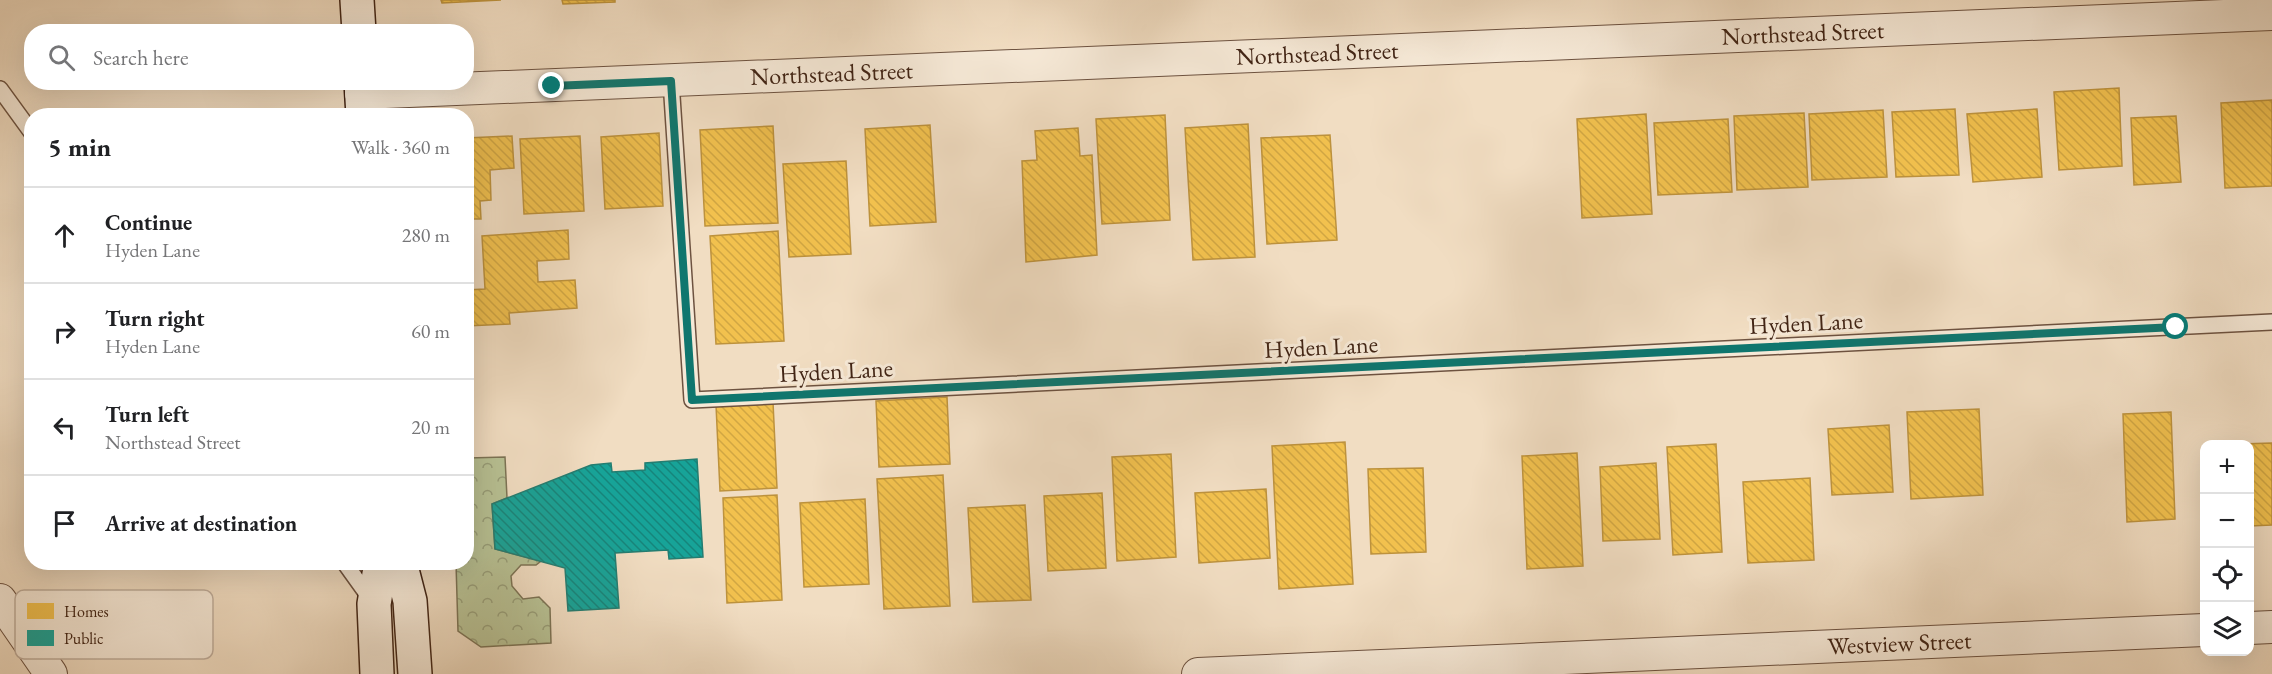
<!DOCTYPE html>
<html lang="en">
<head>
<meta charset="utf-8">
<style>
	:root { --surface:#fff; --page:#f6f6f6; --text:#202124; --muted:#757577; --line:#e0e0e0 }
	body { margin:0; font-family:"EB Garamond",serif; background:var(--page); color:var(--text) }
	.controls { position:absolute; right:18px; bottom:18px; display:grid; overflow:hidden; border-radius:12px; box-shadow:0 6px 24px #0002 }
	.controls button { width:54px; height:54px; display:grid; place-items:center; padding:0; border:0; border-bottom:2px solid var(--line); background:var(--surface); color:var(--text); font:30px sans-serif }
	.stop { position:absolute; width:18px; height:18px; margin:-14px; border:4px solid #0f766e; border-radius:50%; background:#fff }
	.stop.end { background:#0f766e; border-color:#fff; box-shadow:0 2px 6px #0008 }
	.list { margin:0; padding:0; list-style:none }
	h2 { display:flex; justify-content:space-between; align-items:center; height:78px; margin:0; padding:0 24px; font-size:26px }
	h2 small { font-size:20px; font-weight:400; color:var(--muted) }
	.list li { display:grid; grid-template-columns:39px 1fr auto; gap:18px; align-items:center; box-sizing:border-box; height:96px; padding:0 24px; border-top:2px solid var(--line) }
	.list b { display:block; font-size:22px; white-space:nowrap }
	.list p { margin:0; font-size:20px; white-space:nowrap; color:var(--muted) }
	.list em { font-size:20px; font-style:normal; color:var(--muted) }
	.icon { flex:none; width:33px; height:33px; fill:none; stroke:currentColor; stroke-width:2; stroke-linecap:round; stroke-linejoin:round }
	.map { position:relative; flex:none; width:2272px; height:674px; overflow:hidden }
	.search { position:absolute; background:var(--surface); box-shadow:0 6px 24px #0002; left:24px; top:24px; width:450px; height:66px; display:flex; align-items:center; gap:15px; box-sizing:border-box; padding:0 21px; border-radius:24px; color:var(--muted); font-size:22px }
	.panel { position:absolute; background:var(--surface); box-shadow:0 6px 24px #0002; left:24px; top:108px; width:450px; height:462px; border-radius:24px }
	.map>svg:first-child { display:block }
	.park { fill:url(#park-crowns); stroke:#7c7355; stroke-width:1.5 }
	.homes { fill:url(#homes-back-hatch); stroke:#bd923d; stroke-width:1.5 }
	.public { fill:url(#public-back-hatch); stroke:#247d71; stroke-width:1.5 }
	.lines { fill:none; stroke-linecap:round; stroke-linejoin:round }
	.lane-casing { stroke:#6d5240; stroke-width:18 }
	.street-casing { stroke:#6d5240; stroke-width:34 }
	.secondary-casing { stroke:#412415; stroke-width:36 }
	.lane { stroke:#f6e9d7; stroke-width:15 }
	.street { stroke:#f6e9d7; stroke-width:32 }
	.secondary { stroke:#f6e9d7; stroke-width:33 }
	.route { stroke:#0f766e; stroke-width:8 }
	.labels { text-anchor:middle; stroke-width:6; stroke-linejoin:round; paint-order:stroke }
	.street-label { font-size:24px; fill:#412415; stroke:#f6e9d7 }
	.key { fill:#f6e9d7; stroke:#c0ae9d; stroke-width:1.5 }
	.key-label { font-size:16px; fill:#412415 }
</style>
</head>
<body>
<div class="map">
<svg width="2272" height="674" viewBox="0 0 2272 674">
	<defs>
		<pattern id="park-crowns" width="20" height="18" patternUnits="userSpaceOnUse" patternTransform="scale(1.5)"><rect width="20" height="18" fill="#b8c295"/><path d="M2 6a3 3 0 1 1 6 0M12 15a3 3 0 1 1 6 0" fill="none" stroke="#979d78"/></pattern>
		<pattern id="homes-back-hatch" width="6" height="6" patternUnits="userSpaceOnUse" patternTransform="scale(1.5)"><rect width="6" height="6" fill="#f2c14e"/><path d="M-1 5l2 2M0 0l6 6M5-1l2 2" fill="none" stroke="#d1a643"/></pattern>
		<pattern id="public-back-hatch" width="6" height="6" patternUnits="userSpaceOnUse" patternTransform="scale(1.5)"><rect width="6" height="6" fill="#17a398"/><path d="M-1 5l2 2M0 0l6 6M5-1l2 2" fill="none" stroke="#16857b"/></pattern>
	</defs>
	<rect width="100%" height="100%" fill="#f1ddc2"/>
	<filter id="stains"><feTurbulence type="fractalNoise" baseFrequency=".00333" numOctaves="4"/><feColorMatrix values="0 0 0 0 .2 0 0 0 0 .09 0 0 0 0 .02 0 0 0 .5 -.17"/></filter>
	<radialGradient id="worn" r=".72"><stop offset=".6" stop-color="#630" stop-opacity="0"/><stop offset="1" stop-color="#630" stop-opacity=".3"/></radialGradient>
	<!-- park -->
	<polygon class="park" points="467,453 468,458 505,457 507,498 492,504 495,549 541,561 536,565 521,565 511,576 512,586 523,599 539,597 550,608 551,643 481,647 458,631 456,563 466,562"/>
	<!-- homes -->
	<g class="homes">
		<polygon points="441,0 501,0 442,3"/>
		<polygon points="562,0 615,0 615,2 563,4"/>
		<polygon points="2119,88 2122,166 2059,170 2054,92"/>
		<polygon points="2272,100 2272,186 2225,188 2221,103"/>
		<polygon points="1955,109 1959,175 1896,177 1892,112"/>
		<polygon points="2037,109 2042,177 1973,182 1967,114"/>
		<polygon points="1883,110 1887,177 1812,180 1809,114"/>
		<polygon points="1804,113 1808,187 1737,190 1734,116"/>
		<polygon points="1646,114 1652,214 1582,218 1577,119"/>
		<polygon points="1165,115 1170,220 1102,224 1096,119"/>
		<polygon points="2176,116 2181,182 2134,185 2131,118"/>
		<polygon points="1728,119 1732,192 1658,195 1654,123"/>
		<polygon points="1248,124 1255,257 1193,260 1185,128"/>
		<polygon points="930,125 936,222 870,226 865,129"/>
		<polygon points="773,126 778,223 705,226 700,130"/>
		<polygon points="1078,128 1080,156 1092,155 1097,255 1026,262 1022,161 1037,160 1035,131"/>
		<polygon points="659,133 663,206 605,209 601,137"/>
		<polygon points="1330,135 1337,240 1267,244 1261,138"/>
		<polygon points="512,136 514,168 490,170 491,200 480,201 481,219 466,219 466,138"/>
		<polygon points="580,136 584,211 524,214 520,139"/>
		<polygon points="846,161 851,254 789,257 783,164"/>
		<polygon points="568,230 569,259 537,261 538,282 575,280 577,308 509,313 510,324 466,326 466,290 485,289 482,236"/>
		<polygon points="778,231 784,341 716,344 710,236"/>
		<polygon points="947,397 950,464 879,467 876,401"/>
		<polygon points="773,402 777,488 720,491 716,405"/>
		<polygon points="1979,409 1983,495 1911,499 1907,412"/>
		<polygon points="2171,412 2175,519 2127,522 2123,414"/>
		<polygon points="1889,425 1893,492 1832,495 1828,429"/>
		<polygon points="1345,442 1353,584 1279,589 1272,446"/>
		<polygon points="2272,443 2272,525 2250,526 2250,444 2240,444"/>
		<polygon points="1716,444 1722,552 1673,555 1667,447"/>
		<polygon points="1577,453 1583,566 1527,569 1522,456"/>
		<polygon points="1171,454 1176,557 1117,561 1112,457"/>
		<polygon points="1656,463 1660,539 1603,541 1600,467"/>
		<polygon points="1423,468 1426,552 1371,554 1368,469"/>
		<polygon points="943,475 950,606 884,609 877,479"/>
		<polygon points="1810,478 1814,560 1748,563 1743,482"/>
		<polygon points="1266,489 1270,558 1199,563 1195,493"/>
		<polygon points="1102,493 1106,568 1048,571 1044,496"/>
		<polygon points="777,495 782,600 727,603 723,498"/>
		<polygon points="865,499 869,584 804,587 800,503"/>
		<polygon points="1025,505 1031,600 973,602 968,508"/>
	</g>
	<!-- public -->
	<polygon class="public" points="697,459 703,557 669,559 668,550 615,553 619,608 568,611 565,568 495,549 492,504 591,465 611,463 612,472 645,470 645,463"/>
	<g class="lines">
		<defs>
			<g id="lane">
				<polyline points="671,81 692,400 2272,322"/>
				<polyline points="0,89 32,133"/>
				<polyline points="344,562 372,601"/>
			</g>
			<g id="street">
				<path id="s1" d="M361,93L2272,14"/>
				<polyline points="0,600 51,674"/>
				<polyline points="2250,628 2272,627"/>
				<path id="s2" d="M1198,674L2204,630"/>
			</g>
			<g id="secondary">
				<polyline points="357,0 359,32"/>
				<polyline points="361,82 363,116"/>
				<polyline points="400,562 410,601 415,674"/>
				<polyline points="377,674 374,604 381,562"/>
			</g>
		</defs>
		<!-- lane casing -->
		<use href="#lane" class="lane-casing"/>
		<!-- street casing -->
		<use href="#street" class="street-casing"/>
		<!-- secondary casing -->
		<use href="#secondary" class="secondary-casing"/>
		<!-- lane -->
		<use href="#lane" class="lane"/>
		<!-- street -->
		<use href="#street" class="street"/>
		<!-- secondary -->
		<use href="#secondary" class="secondary"/>
	</g>
	<g class="lines">
		<!-- route -->
		<polyline class="route" points="552,86 671,81 692,400 2176,327"/>
	</g>
	<g class="labels">
		<!-- street labels -->
		<g class="street-label">
			<text dy="8" stroke="none"><textPath href="#s1" startOffset="1443">Northstead Street</textPath></text>
			<text dy="8" stroke="none"><textPath href="#s1" startOffset="957">Northstead Street</textPath></text>
			<text dy="8" stroke="none"><textPath href="#s1" startOffset="471">Northstead Street</textPath></text>
			<text transform="translate(1806 323) rotate(-3)" y="8">Hyden Lane</text>
			<text transform="translate(1321 347) rotate(-3)" y="8">Hyden Lane</text>
			<text transform="translate(836 371) rotate(-3)" y="8">Hyden Lane</text>
			<text dy="8" stroke="none"><textPath href="#s2" startOffset="702">Westview Street</textPath></text>
		</g>
	</g>
	<!-- legend -->
	<rect x="15" y="590" width="198" height="69" rx="9" class="key"/>
	<rect x="27" y="603" width="27" height="16" fill="#f2c14e"/>
	<rect x="27" y="630" width="27" height="16" fill="#17a398"/>
	<g class="key-label">
		<text x="64" y="617">Homes</text>
		<text x="64" y="644">Public</text>
	</g>
	<rect width="100%" height="100%" filter="url(#stains)"/>
	<rect width="100%" height="100%" fill="url(#worn)"/>
</svg>
<div class="controls">
<button>+</button>
<button>−</button>
<button><svg class="icon" aria-label="locate" viewBox="0 0 24 24"><circle cx="12" cy="12" r="6"/><path d="M12 2v4M12 18v4M2 12h4M18 12h4"/></svg></button>
<button><svg class="icon" aria-label="layers" viewBox="0 0 24 24"><path d="M12 4l9 5-9 5-9-5zM3 14l9 5 9-5"/></svg></button>
</div>
<div class="stop" style="left:2176px;top:327px"></div>
<div class="stop end" style="left:552px;top:86px"></div>
<div class="search"><svg class="icon" aria-label="search" viewBox="0 0 24 24"><circle cx="10" cy="10" r="6"/><path d="M15 15l6 6"/></svg>Search here</div>
<section class="panel">
<h2>5 min<small>Walk · 360 m</small></h2>
<ul class="list">
<li><svg class="icon" aria-label="ahead" viewBox="0 0 24 24"><path d="M12 20V5M6 11l6-6 6 6"/></svg><div><b>Continue</b><p>Hyden Lane</p></div><em>280 m</em></li>
<li><svg class="icon" aria-label="right" viewBox="0 0 24 24"><path d="M7 20v-9h11M14 6l5 5-5 5"/></svg><div><b>Turn right</b><p>Hyden Lane</p></div><em>60 m</em></li>
<li><svg class="icon" aria-label="left" viewBox="0 0 24 24"><path d="M17 20v-9H6M10 6l-5 5 5 5"/></svg><div><b>Turn left</b><p>Northstead Street</p></div><em>20 m</em></li>
<li><svg class="icon" aria-label="arrive" viewBox="0 0 24 24"><path d="M6 21V4h12l-3 4 3 4H6"/></svg><div><b>Arrive at destination</b></div></li>
</ul>
</section>
</div>
</body>
</html>
